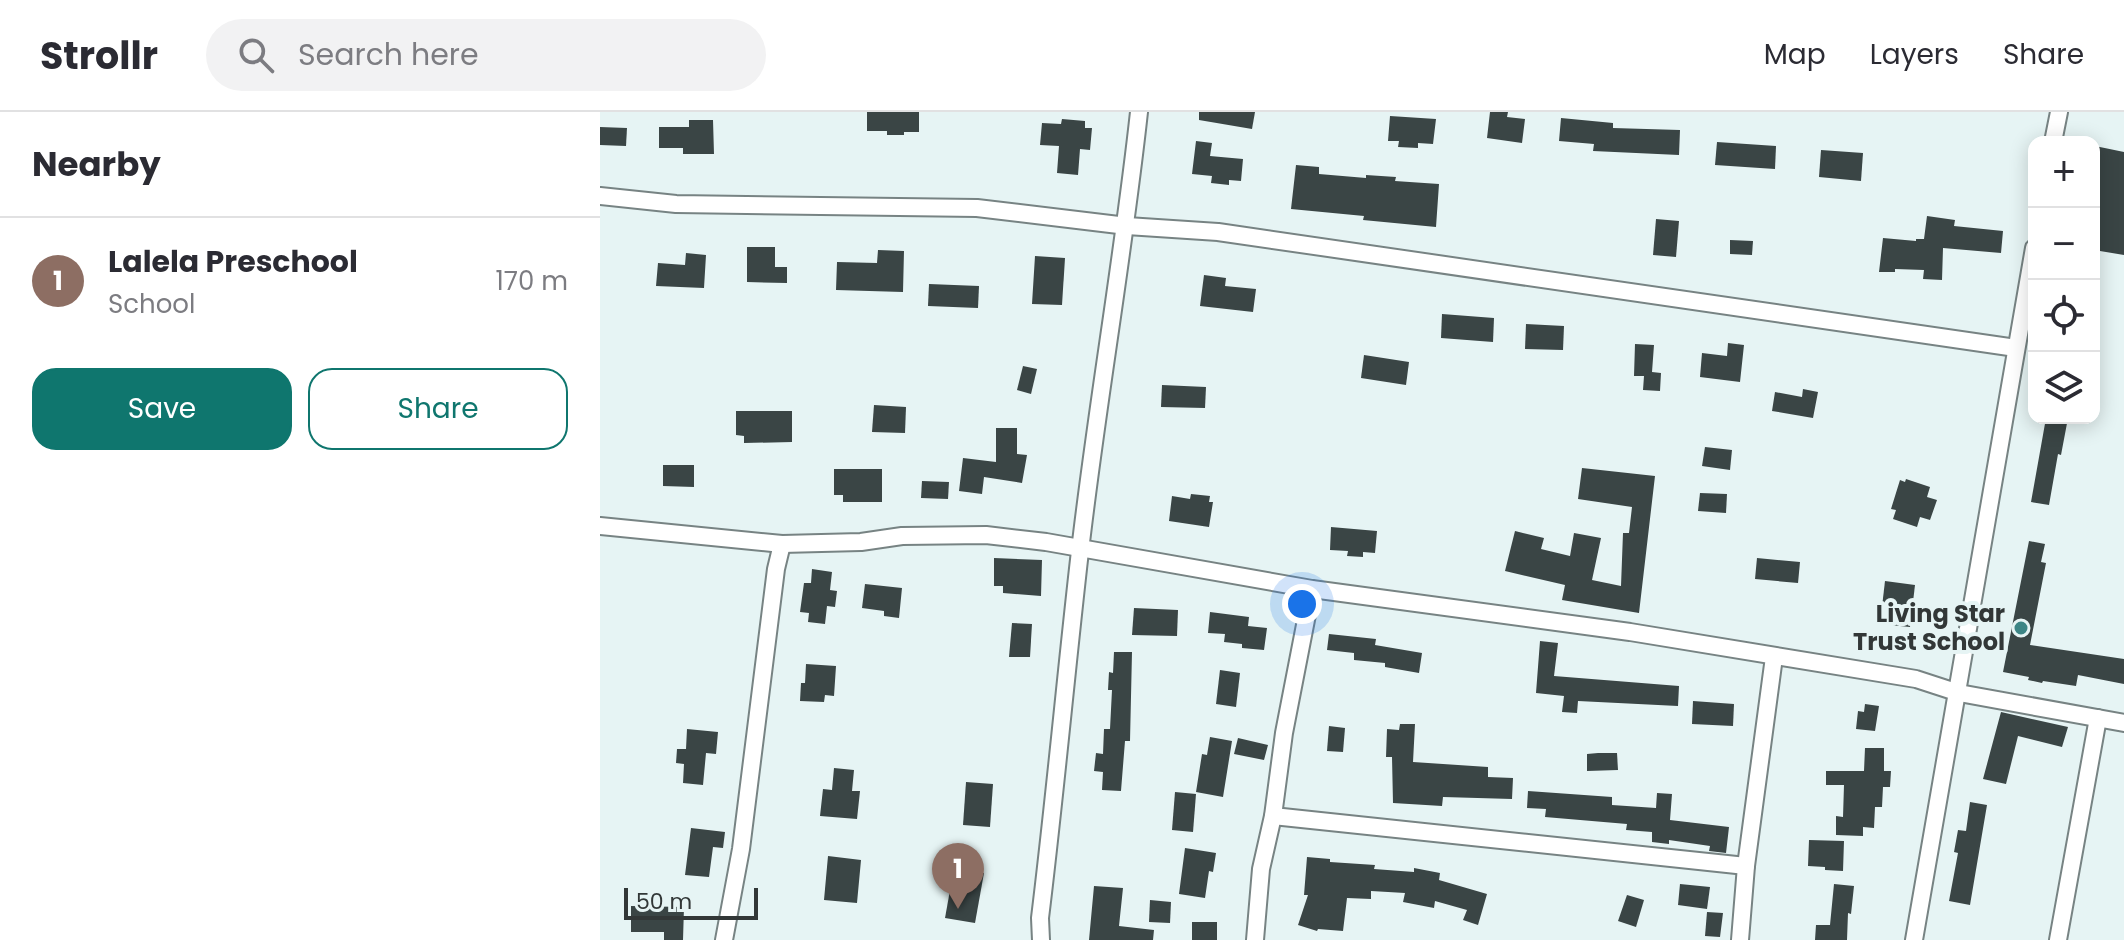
<!DOCTYPE html>
<html lang="en">
<head>
<meta charset="utf-8">
<style>
	:root { --surface:#fff; --page:#f2f2f3; --text:#2b2b33; --muted:#7c7c81; --line:#e1e1e2; --accent:#0f766e }
	body { margin:0; font-family:Poppins,sans-serif; background:var(--page); color:var(--text) }
	.controls { position:absolute; right:24px; top:24px; display:grid; overflow:hidden; border-radius:16px; box-shadow:0 4px 20px #0003 }
	.controls button { width:72px; height:72px; display:grid; place-items:center; padding:0; border:0; border-bottom:2px solid var(--line); background:var(--surface); color:var(--text); font:40px sans-serif }
	.scale { position:absolute; left:24px; bottom:20px; width:134px; box-sizing:border-box; padding-left:8px; border:4px solid #323737; border-top:0; font-size:22px; line-height:28px; white-space:nowrap; color:#323737; -webkit-text-stroke:6px #e6f4f4; paint-order:stroke }
	.you { position:absolute; left:702px; top:492px; width:28px; height:28px; margin:-20px; border:6px solid #fff; border-radius:50%; background:#1a73e8; box-shadow:0 0 0 12px #1a73e833 }
	.badge { display:grid; place-items:center; width:52px; height:52px; border-radius:50%; background:var(--accent); color:#fff; font-size:26px; font-weight:700 }
	.pin { position:absolute; translate:-50% -66px; filter:drop-shadow(0 2px 4px #0008) }
	.pin::after { content:''; position:absolute; top:42px; width:28px; height:24px; background:inherit; clip-path:polygon(0 0,100% 0,50% 100%) }
	.list { margin:0; padding:0; list-style:none }
	h2 { display:flex; justify-content:space-between; align-items:center; height:104px; margin:0; padding:0 32px; font-size:34px }
	h2 small { font-size:26px; font-weight:400; color:var(--muted) }
	.list li { display:grid; grid-template-columns:52px 1fr auto; gap:24px; align-items:center; box-sizing:border-box; height:128px; padding:0 32px; border-top:2px solid var(--line) }
	.list b { display:block; font-size:30px; white-space:nowrap }
	.list p { margin:0; font-size:26px; white-space:nowrap; color:var(--muted) }
	.list em { font-size:26px; font-style:normal; color:var(--muted) }
	.actions { display:flex; gap:16px; padding:24px 32px }
	.actions a { flex:1; padding:18px 0; border:2px solid var(--accent); border-radius:24px; text-align:center; font-size:28px; color:var(--accent) }
	.actions .main { background:var(--accent); color:#fff }
	.icon { flex:none; width:44px; height:44px; fill:none; stroke:currentColor; stroke-width:2; stroke-linecap:round; stroke-linejoin:round }
	.map { position:relative; flex:none; width:1524px; height:828px; overflow:hidden }
	header { display:flex; align-items:center; gap:48px; box-sizing:border-box; height:112px; padding:0 40px; background:var(--surface); border-bottom:2px solid var(--line) }
	header strong { font-size:38px }
	nav { display:flex; gap:44px; margin-inline-start:auto; font-size:28px }
	.search { width:560px; height:72px; background:var(--page); display:flex; align-items:center; gap:20px; box-sizing:border-box; padding:0 28px; border-radius:44px; color:var(--muted); font-size:30px }
	main { display:flex }
	aside { flex:1; background:var(--surface) }
	.map>svg:first-child { display:block }
	.building { fill:#3a4545 }
	.lines { fill:none; stroke-linecap:round; stroke-linejoin:round }
	.street-casing { stroke:#778383; stroke-width:20 }
	.street { stroke:#fff; stroke-width:16 }
	.poi-dot { fill:#3c8585; stroke:#e6f4f4; stroke-width:3 }
	.labels { text-anchor:middle; stroke-width:8; stroke-linejoin:round; paint-order:stroke }
	.poi-label { font-size:24px; font-weight:bold; fill:#323737; stroke:#e6f4f4; text-anchor:end }
</style>
</head>
<body>
<header>
<strong>Strollr</strong>
<div class="search"><svg class="icon" aria-label="search" viewBox="0 0 24 24"><circle cx="10" cy="10" r="6"/><path d="M15 15l6 6"/></svg>Search here</div>
<nav><a>Map</a><a>Layers</a><a>Share</a></nav>
</header>
<main>
<aside>
<h2>Nearby<small></small></h2>
<ul class="list">
<li><span class="badge" style="background:#8d6e63">1</span><div><b>Lalela Preschool</b><p>School</p></div><em>170 m</em></li>
</ul>
<div class="actions"><a class="main">Save</a><a>Share</a></div>
</aside>
<div class="map">
<svg width="1524" height="828" viewBox="0 0 1524 828">
	<rect width="100%" height="100%" fill="#e6f4f4"/>
	<!-- building -->
	<g class="building">
		<polygon points="267,0 319,0 319,20 304,20 304,23 287,23 287,19 267,19"/>
		<polygon points="599,0 655,0 652,17 599,8"/>
		<polygon points="890,0 908,0 907,5 925,7 922,31 887,26"/>
		<polygon points="790,4 836,7 833,32 818,31 818,36 798,35 799,29 788,29"/>
		<polygon points="961,6 1013,11 1013,16 1080,18 1079,43 993,39 994,32 959,29"/>
		<polygon points="462,7 485,9 485,16 492,16 490,38 480,37 478,63 457,61 459,34 440,33 442,11 461,12"/>
		<polygon points="89,8 113,8 114,42 83,42 83,36 59,36 59,15 89,15"/>
		<polygon points="0,15 27,16 26,34 0,33"/>
		<polygon points="596,29 612,31 610,44 643,47 641,69 629,68 629,73 611,71 612,64 592,62"/>
		<polygon points="1117,30 1176,34 1175,57 1115,53"/>
		<polygon points="1495,34 1524,40 1524,143 1494,138"/>
		<polygon points="1221,38 1263,41 1261,69 1219,65"/>
		<polygon points="696,53 719,55 719,62 766,66 766,63 796,65 795,69 839,72 836,115 763,108 764,104 691,97"/>
		<polygon points="1327,104 1355,108 1354,114 1403,119 1401,141 1343,136 1342,168 1323,167 1324,158 1295,157 1295,160 1279,160 1283,126 1316,129 1316,127 1324,127"/>
		<polygon points="1056,107 1079,109 1076,145 1053,143"/>
		<polygon points="1130,128 1153,129 1152,143 1130,142"/>
		<polygon points="147,135 175,135 175,155 187,155 187,171 147,170"/>
		<polygon points="278,138 304,139 303,180 236,178 237,150 277,151"/>
		<polygon points="86,141 106,143 104,176 56,174 58,151 85,153"/>
		<polygon points="435,144 465,146 462,193 432,192"/>
		<polygon points="604,163 626,166 625,174 656,177 653,200 600,194"/>
		<polygon points="329,172 379,174 378,196 328,194"/>
		<polygon points="842,202 894,206 893,230 841,226"/>
		<polygon points="926,212 964,214 963,238 925,237"/>
		<polygon points="1128,231 1144,233 1140,270 1100,265 1102,241 1127,244"/>
		<polygon points="1035,232 1054,233 1052,260 1061,261 1060,279 1043,278 1044,264 1034,264"/>
		<polygon points="764,243 809,250 806,273 761,266"/>
		<polygon points="423,254 437,257 431,282 417,278"/>
		<polygon points="562,273 606,275 605,296 561,295"/>
		<polygon points="1203,277 1218,280 1213,306 1172,299 1175,280 1202,285"/>
		<polygon points="274,293 306,295 305,321 272,320"/>
		<polygon points="136,299 192,299 192,330 144,331 144,324 136,323"/>
		<polygon points="1446,306 1468,306 1461,343 1458,342 1449,393 1431,390"/>
		<polygon points="396,316 417,316 417,342 427,343 422,371 384,365 382,382 359,379 363,346 396,350"/>
		<polygon points="1105,335 1132,338 1130,358 1102,354"/>
		<polygon points="63,353 94,353 94,375 63,374"/>
		<polygon points="982,356 1055,364 1039,501 962,488 965,473 905,459 915,419 944,426 941,437 970,444 974,421 1001,426 992,468 1021,474 1023,421 1029,421 1032,395 978,387"/>
		<polygon points="234,357 282,357 282,390 243,390 243,383 234,383"/>
		<polygon points="1306,367 1330,375 1327,385 1337,388 1330,408 1320,405 1317,415 1293,407 1296,398 1291,397 1300,368 1305,370"/>
		<polygon points="322,369 349,370 348,387 321,386"/>
		<polygon points="1100,381 1127,382 1126,401 1098,399"/>
		<polygon points="591,382 610,384 609,390 613,390 609,415 569,409 572,384 590,387"/>
		<polygon points="731,415 777,419 775,441 763,440 763,445 747,444 748,439 730,438"/>
		<polygon points="1429,429 1445,432 1441,450 1446,451 1430,533 1524,547 1524,572 1478,563 1476,574 1443,569 1442,571 1428,568 1429,565 1403,560"/>
		<polygon points="394,446 442,448 441,484 403,481 403,474 394,474"/>
		<polygon points="1157,446 1200,450 1198,471 1155,467"/>
		<polygon points="212,457 232,460 230,478 237,479 235,495 227,494 225,512 208,510 209,501 200,500 204,471 211,471"/>
		<polygon points="1285,469 1315,473 1310,515 1280,512"/>
		<polygon points="265,472 302,476 299,506 284,504 284,499 262,496"/>
		<polygon points="534,496 578,498 577,524 532,523"/>
		<polygon points="610,500 649,505 648,514 667,516 664,538 642,536 642,532 624,530 625,522 608,521"/>
		<polygon points="412,511 432,512 430,545 409,545"/>
		<polygon points="729,522 776,527 775,533 822,541 819,561 785,555 785,551 754,548 754,541 727,538"/>
		<polygon points="940,529 958,531 954,564 1079,574 1078,594 978,589 977,601 962,600 964,584 936,581"/>
		<polygon points="514,540 532,540 530,629 525,629 521,679 502,678 503,660 494,659 496,641 503,642 504,617 510,617 512,578 508,578 509,560 513,561"/>
		<polygon points="206,552 236,554 234,584 225,583 224,590 200,589 201,571 205,571"/>
		<polygon points="620,558 640,561 636,595 616,592"/>
		<polygon points="1093,589 1134,592 1133,614 1092,612"/>
		<polygon points="1265,592 1279,594 1275,619 1256,617 1258,599 1264,600"/>
		<polygon points="1401,600 1468,615 1462,635 1418,624 1406,672 1383,667"/>
		<polygon points="800,612 815,612 813,650 888,655 888,665 913,666 912,687 843,685 842,694 793,691 792,645 786,645 787,617 799,618"/>
		<polygon points="729,614 745,616 743,640 727,639"/>
		<polygon points="87,617 118,620 116,642 106,641 103,673 83,671 84,652 76,651 77,637 86,637"/>
		<polygon points="610,625 632,629 623,685 596,680 602,642 607,643"/>
		<polygon points="638,626 668,633 664,648 634,642"/>
		<polygon points="1265,636 1284,636 1284,659 1291,659 1290,675 1283,675 1282,695 1275,695 1274,716 1263,715 1263,724 1236,723 1236,704 1243,705 1244,673 1226,673 1226,659 1264,659"/>
		<polygon points="998,641 1017,641 1018,658 987,659 987,642"/>
		<polygon points="234,656 254,658 252,679 260,679 257,707 220,704 223,677 232,678"/>
		<polygon points="366,670 393,672 390,715 363,713"/>
		<polygon points="928,679 1012,685 1012,693 1056,696 1057,681 1072,682 1070,708 1129,715 1126,741 1109,739 1110,734 1069,728 1069,732 1052,730 1052,720 1026,718 1027,712 945,705 946,697 927,696"/>
		<polygon points="575,680 596,682 593,720 572,718"/>
		<polygon points="1370,690 1387,693 1370,793 1349,789 1358,741 1354,740 1358,718 1366,719"/>
		<polygon points="91,716 125,720 123,736 113,735 109,765 85,763"/>
		<polygon points="1209,728 1244,729 1243,759 1225,758 1225,755 1208,754"/>
		<polygon points="585,736 616,741 613,760 609,759 605,786 579,782"/>
		<polygon points="228,744 261,748 257,791 224,788"/>
		<polygon points="707,745 730,747 730,750 775,753 774,757 814,760 814,756 840,761 839,768 887,782 878,813 863,808 867,798 835,789 834,796 803,790 805,781 771,779 771,787 747,786 743,819 718,817 717,819 698,813 708,783 704,783"/>
		<polygon points="354,756 384,761 375,811 345,806"/>
		<polygon points="1080,772 1110,775 1107,797 1078,793"/>
		<polygon points="1234,772 1254,774 1251,802 1248,801 1247,828 1215,828 1216,813 1230,813"/>
		<polygon points="494,774 523,776 519,814 554,818 553,828 489,828"/>
		<polygon points="1027,783 1044,788 1036,815 1018,809"/>
		<polygon points="550,788 571,790 570,811 549,810"/>
		<polygon points="31,794 84,795 83,828 64,828 64,820 31,820"/>
		<polygon points="1107,800 1123,801 1120,825 1105,824"/>
		<rect x="592" y="810" width="25" height="18"/>
	</g>
	<g class="lines">
		<defs>
			<g id="street">
				<polyline points="1453,30 1459,0"/>
				<polyline points="0,84 76,92 377,96 527,114 618,120 1416,236"/>
				<polyline points="0,414 182,432 261,430 302,424 386,423 446,430 712,477 1030,520 1316,567 1359,581 1524,611"/>
				<polyline points="673,704 1146,754"/>
				<polyline points="124,828 141,737 176,457 182,432"/>
				<path d="M441,828L440,806C455,684 466,561 480,439C497,292 523,147 539,0"/>
				<polyline points="655,828 661,757 673,704 684,621 712,477"/>
				<polyline points="1140,828 1146,754 1174,545"/>
				<polyline points="1314,828 1434,136"/>
				<polyline points="1458,828 1498,606"/>
			</g>
		</defs>
		<!-- street casing -->
		<use href="#street" class="street-casing"/>
		<!-- street -->
		<use href="#street" class="street"/>
	</g>
	<!-- markers -->
	<circle class="poi-dot" cx="1421" cy="516" r="8"/>
	<g class="labels">
		<!-- poi labels -->
		<g class="poi-label">
			<text x="1405" y="510">Living Star<tspan x="1405" dy="28">Trust School</tspan></text>
		</g>
	</g>
</svg>
<div class="controls">
<button>+</button>
<button>−</button>
<button><svg class="icon" aria-label="locate" viewBox="0 0 24 24"><circle cx="12" cy="12" r="6"/><path d="M12 2v4M12 18v4M2 12h4M18 12h4"/></svg></button>
<button><svg class="icon" aria-label="layers" viewBox="0 0 24 24"><path d="M12 4l9 5-9 5-9-5zM3 14l9 5 9-5"/></svg></button>
</div>
<div class="scale">50 m</div>
<div class="you"></div>
<div class="pin badge" style="left:358px;top:797px;background:#8d6e63">1</div>
</div>
</main>
</body>
</html>
